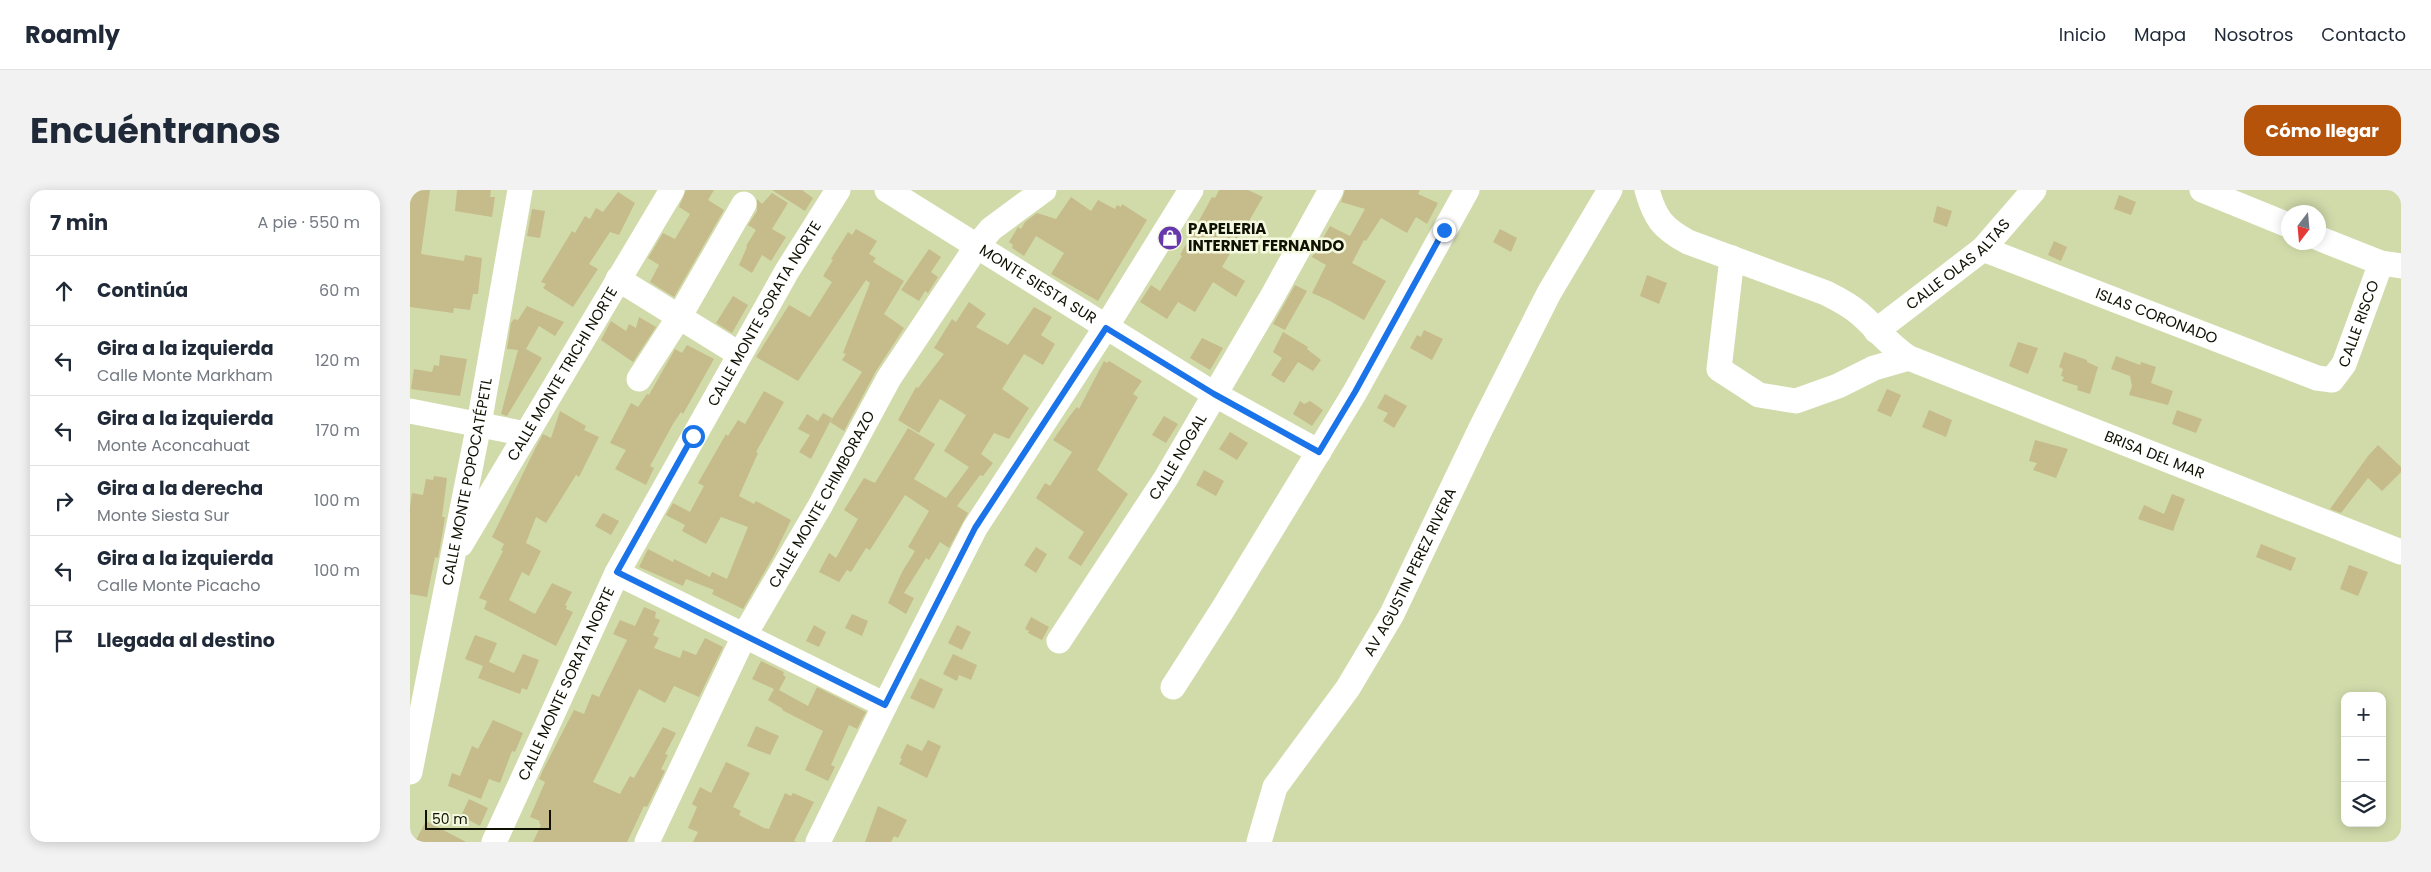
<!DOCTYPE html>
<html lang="es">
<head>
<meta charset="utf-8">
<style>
	:root { --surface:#fff; --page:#f2f2f3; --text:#1f2937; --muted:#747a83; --line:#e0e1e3; --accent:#b45309 }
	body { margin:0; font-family:Poppins,sans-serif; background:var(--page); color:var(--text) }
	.controls { position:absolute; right:15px; bottom:15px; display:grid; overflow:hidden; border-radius:10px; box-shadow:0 2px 12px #0003 }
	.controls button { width:45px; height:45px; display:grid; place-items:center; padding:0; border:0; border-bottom:1px solid var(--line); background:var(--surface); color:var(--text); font:25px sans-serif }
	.compass { position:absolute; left:1871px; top:15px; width:45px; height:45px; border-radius:50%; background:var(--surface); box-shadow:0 2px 12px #0003; rotate:196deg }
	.scale { position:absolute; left:15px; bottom:12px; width:126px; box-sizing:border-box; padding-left:5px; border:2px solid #0f1102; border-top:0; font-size:14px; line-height:18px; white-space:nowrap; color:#0f1102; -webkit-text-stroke:4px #f4f9e0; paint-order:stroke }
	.stop { position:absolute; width:15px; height:15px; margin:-11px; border:4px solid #1a73e8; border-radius:50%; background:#fff }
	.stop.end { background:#1a73e8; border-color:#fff; box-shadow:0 1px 5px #0008 }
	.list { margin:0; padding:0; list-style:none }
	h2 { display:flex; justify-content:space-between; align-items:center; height:65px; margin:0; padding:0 20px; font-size:21px }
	h2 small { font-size:16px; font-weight:400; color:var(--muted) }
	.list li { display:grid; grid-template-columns:32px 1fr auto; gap:15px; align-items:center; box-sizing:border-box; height:70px; padding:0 20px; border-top:1px solid var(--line) }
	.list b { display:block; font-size:19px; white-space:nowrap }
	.list p { margin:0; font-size:16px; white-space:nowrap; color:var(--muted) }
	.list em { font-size:16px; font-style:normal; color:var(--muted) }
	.icon { flex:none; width:28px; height:28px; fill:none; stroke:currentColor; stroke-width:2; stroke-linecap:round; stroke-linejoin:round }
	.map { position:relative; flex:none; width:1991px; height:652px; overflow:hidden; border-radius:15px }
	header { display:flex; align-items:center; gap:30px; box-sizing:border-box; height:70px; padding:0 25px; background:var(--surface); border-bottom:1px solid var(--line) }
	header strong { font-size:24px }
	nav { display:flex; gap:28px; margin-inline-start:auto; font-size:18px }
	.intro { display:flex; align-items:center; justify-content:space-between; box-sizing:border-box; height:120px; padding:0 30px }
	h1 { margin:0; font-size:35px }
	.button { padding:12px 22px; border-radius:15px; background:var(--accent); color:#fff; font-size:18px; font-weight:700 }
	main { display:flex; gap:30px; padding:0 30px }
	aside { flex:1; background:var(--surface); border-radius:15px; box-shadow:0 2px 12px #0003 }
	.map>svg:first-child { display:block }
	.building { fill:#c6bb8a }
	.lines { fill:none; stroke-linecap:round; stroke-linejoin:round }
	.minor { stroke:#fff; stroke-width:25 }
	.route { stroke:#1a73e8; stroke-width:6 }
	.labels { text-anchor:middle; stroke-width:5; stroke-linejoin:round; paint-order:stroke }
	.poi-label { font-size:15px; font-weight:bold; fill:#0f1102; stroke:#f4f9e0; text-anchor:start }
	.street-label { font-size:15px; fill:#0f1102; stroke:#f4f9e0 }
</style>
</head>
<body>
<header>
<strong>Roamly</strong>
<nav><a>Inicio</a><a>Mapa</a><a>Nosotros</a><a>Contacto</a></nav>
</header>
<div class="intro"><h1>Encuéntranos</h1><a class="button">Cómo llegar</a></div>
<main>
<aside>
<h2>7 min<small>A pie · 550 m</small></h2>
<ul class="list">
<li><svg class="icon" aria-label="ahead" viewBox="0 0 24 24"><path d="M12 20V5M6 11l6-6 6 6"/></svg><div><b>Continúa</b></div><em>60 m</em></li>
<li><svg class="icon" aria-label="left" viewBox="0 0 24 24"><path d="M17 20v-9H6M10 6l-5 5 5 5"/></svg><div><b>Gira a la izquierda</b><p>Calle Monte Markham</p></div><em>120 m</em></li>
<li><svg class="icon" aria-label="left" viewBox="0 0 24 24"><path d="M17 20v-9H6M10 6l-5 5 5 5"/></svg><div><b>Gira a la izquierda</b><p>Monte Aconcahuat</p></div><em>170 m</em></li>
<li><svg class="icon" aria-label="right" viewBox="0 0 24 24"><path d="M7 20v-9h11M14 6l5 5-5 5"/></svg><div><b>Gira a la derecha</b><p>Monte Siesta Sur</p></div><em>100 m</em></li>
<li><svg class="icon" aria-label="left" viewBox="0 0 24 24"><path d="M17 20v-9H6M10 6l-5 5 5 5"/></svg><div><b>Gira a la izquierda</b><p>Calle Monte Picacho</p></div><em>100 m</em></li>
<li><svg class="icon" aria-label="arrive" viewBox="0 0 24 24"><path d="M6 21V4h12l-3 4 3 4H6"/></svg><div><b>Llegada al destino</b></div></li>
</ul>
</aside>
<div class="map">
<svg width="1991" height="652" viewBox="0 0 1991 652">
	<rect width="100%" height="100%" fill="#d1dbaa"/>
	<!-- building -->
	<g class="building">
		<polygon points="0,0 20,0 11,64 54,71 55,65 72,68 68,104 63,104 60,120 44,118 43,123 0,117"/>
		<polygon points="47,0 81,0 80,7 85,7 82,27 45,21"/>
		<polygon points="276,0 304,0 298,10 314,20 264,107 240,92 249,75 238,68 253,43 265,49 280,24 269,17"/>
		<polygon points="362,0 392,0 403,8 395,21"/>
		<polygon points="809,0 838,0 853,7 812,77 835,91 826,107 803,92 785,122 768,112 757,129 730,112 741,95 750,101 772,66 770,65 802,7 805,8"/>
		<polygon points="935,0 1010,0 1008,4 1028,13 1017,34 1006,27 997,43 971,28 956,51 954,50 942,73 976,91 954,130 920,111 902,103 916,75 902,67 920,36 940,46 955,19 931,12"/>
		<polygon points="208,2 225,13 209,45 200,42 179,74 188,79 163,117 133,98 136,94 131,92 162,41 165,43 175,26 180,29 186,18 193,22"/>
		<polygon points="362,3 378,13 362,39 376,47 361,71 352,65 342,83 329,75 337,57 336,56 346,40 338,35 347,21 347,9 352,14"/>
		<polygon points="1709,5 1726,12 1721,25 1704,19"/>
		<polygon points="661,7 681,21 688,10 705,19 707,15 711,17 712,14 737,30 688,111 641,84 654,63 626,46 614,66 602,58 603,55 599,52 608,37 611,39 615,32 627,23 646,29"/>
		<polygon points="1527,16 1542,21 1537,37 1523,32"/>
		<polygon points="122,19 135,21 130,48 117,46"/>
		<polygon points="446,39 467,51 459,64 466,68 463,72 494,91 474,124 494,138 466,181 434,241 420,232 452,182 432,170 436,164 433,163 460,93 456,90 388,191 346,167 379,115 400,127 422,92 413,86 423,70 421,69 438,42 442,45"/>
		<polygon points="1090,39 1107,48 1101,62 1083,52"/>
		<polygon points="1644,51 1657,57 1651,71 1638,65"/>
		<polygon points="519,59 531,67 521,82 528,87 518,103 515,101 509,111 491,100"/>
		<polygon points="1237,85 1257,93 1249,114 1230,106"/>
		<polygon points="885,95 897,101 875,140 863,134"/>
		<polygon points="323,106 338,115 322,143 306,133"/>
		<polygon points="559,112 576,124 566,137 598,155 624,117 642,127 631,145 645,154 633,175 614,164 592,199 619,218 599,249 584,243 571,264 583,273 573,286 570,285 547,316 558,323 539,358 530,352 519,370 516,368 494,403 504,408 496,424 478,413 492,382 505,361 498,357 519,321 495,305 460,360 456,358 441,382 437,380 429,392 409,382 419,363 426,368 448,329 434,320 454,288 465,293 498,238 525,254 504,289 536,308 559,277 534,261 556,225 530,209 509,243 488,230 506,197 508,198 534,164 524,158 542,129 546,132"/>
		<polygon points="117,116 154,132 145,146 129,136 116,159 132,168 97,226 91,224 108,160 97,159 101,133 104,129 108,130"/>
		<polygon points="229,127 246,137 223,172 191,150 201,131 216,141 219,134 226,138"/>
		<polygon points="1014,140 1033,149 1022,170 1000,158 1007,145 1011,147"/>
		<polygon points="873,142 898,157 897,159 911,170 903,181 888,172 874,193 861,185 872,168 863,162"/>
		<polygon points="792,148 813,158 800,180 780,168"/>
		<polygon points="1608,152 1628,158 1618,184 1599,176"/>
		<polygon points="277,155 304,169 273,224 271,222 263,234 240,276 244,278 236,295 205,279 216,260 200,253 221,213 228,217 237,204 239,205 265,159 272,163"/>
		<polygon points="1654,162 1677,170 1677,172 1688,177 1680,204 1667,200 1668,196 1652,191 1654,187 1651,186 1653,179 1649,177"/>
		<polygon points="30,165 57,169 50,206 1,199 4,179 22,182 24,175 29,176"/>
		<polygon points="1706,166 1730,175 1731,172 1746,177 1741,193 1763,201 1758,215 1719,205 1722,196 1720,186 1701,179"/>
		<polygon points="694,171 697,173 699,171 732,191 723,204 728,207 687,280 718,304 671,376 658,368 674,342 626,308 635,293 640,296 662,262 643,250 662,223 667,217 669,219"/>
		<polygon points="1477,199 1491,205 1481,227 1467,221"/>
		<polygon points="354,201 374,212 346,262 348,263 329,306 344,314 346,311 381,330 363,367 333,419 302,404 304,400 276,389 273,396 229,377 238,359 263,372 264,369 300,387 302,382 317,389 338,337 311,327 296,354 272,341 275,335 256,325 263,313 280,322 294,296 288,293 316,244 318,246 328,230 335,234"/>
		<polygon points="975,204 997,216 984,238 973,231 978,223 967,218"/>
		<polygon points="890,211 894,214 900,211 913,220 902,236 883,224"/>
		<polygon points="1519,220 1542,230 1536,247 1512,237"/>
		<polygon points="1767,220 1792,229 1786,243 1762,234"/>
		<polygon points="150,221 176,236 174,240 189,247 169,287 166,285 136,333 126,327 116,353 131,361 119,386 112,382 99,410 125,424 142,393 162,402 155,415 157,416 156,419 163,422 146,456 74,419 77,411 69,408 93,361 91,360 94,354 82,347 126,257 133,244 141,248"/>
		<polygon points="413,223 422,228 401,269 389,262 400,245 388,239 397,224 408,231"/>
		<polygon points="754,226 768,234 756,253 742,245"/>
		<polygon points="820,242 838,253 827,270 809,259"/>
		<polygon points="1625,250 1658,259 1646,288 1623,280 1627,273 1619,271"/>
		<polygon points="1968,255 1991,277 1991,282 1972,301 1958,288 1931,323 1920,319 1958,266"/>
		<polygon points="794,280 814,291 806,306 786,295"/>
		<polygon points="24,286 37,288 32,327 35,327 32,346 28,368 25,367 17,407 0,404 0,317 2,303 13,305 16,289 23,290"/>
		<polygon points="1762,304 1775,309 1763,341 1728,329 1734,315 1754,324"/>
		<polygon points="193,323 209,331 201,345 185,336"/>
		<polygon points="1851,354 1886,368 1881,381 1846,367"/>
		<polygon points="626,357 637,364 626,383 614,375"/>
		<polygon points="1939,375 1958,382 1948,406 1930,399"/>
		<polygon points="234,417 246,422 245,428 250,430 243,445 249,448 244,458 270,468 273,460 286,465 295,448 313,457 289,507 264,496 255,513 229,499 191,576 183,592 210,604 220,586 224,588 253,537 266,543 255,564 258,565 251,579 255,581 237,617 234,616 217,652 123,652 131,635 129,633 130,631 120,627 135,592 129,589 133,580 164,520 174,524 182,504 189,507 217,450 203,444 210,430 225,436"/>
		<polygon points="442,424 458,431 452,446 435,438"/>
		<polygon points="621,427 639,437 632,450 618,443 619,441 615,439"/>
		<polygon points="404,435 416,442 409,457 396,451"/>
		<polygon points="547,435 561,442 552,460 538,453"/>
		<polygon points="65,445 87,453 79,472 104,483 113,464 129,470 117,500 112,498 110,504 68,488 73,476 55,469"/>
		<polygon points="543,464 567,475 561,490 549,485 547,491 533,484"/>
		<polygon points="351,471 374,482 373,485 376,487 369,500 398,516 407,497 456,522 447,539 439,535 421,575 425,577 418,591 395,580 413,541 372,520 373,519 358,510 364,499 342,489"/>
		<polygon points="510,488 533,499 524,519 500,508"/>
		<polygon points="83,530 113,543 105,562 102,561 90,593 79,589 71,609 38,596 42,583 50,586 62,556 68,559"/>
		<polygon points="346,536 369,546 360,565 337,556"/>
		<polygon points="518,550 531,556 517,588 489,574 492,569 490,568 497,554 512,561"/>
		<polygon points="316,572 340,583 323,617 331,621 329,625 354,638 359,639 375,603 381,606 383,603 404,612 384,651 387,652 283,652 288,642 278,638 287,617 282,614 290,597 301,603"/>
		<polygon points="59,609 78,618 70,636 51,626"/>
		<polygon points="468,616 497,630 488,648 484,646 481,652 455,652"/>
		<polygon points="16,631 56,652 5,652"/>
	</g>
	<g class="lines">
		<!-- minor -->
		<g class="minor">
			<path id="s1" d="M477,0L804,204L909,262"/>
			<path d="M1237,0C1245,28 1252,38 1278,52L1416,103C1428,109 1440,115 1450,124C1467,139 1480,156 1499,168"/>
			<polyline points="1792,0 1878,35"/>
			<polyline points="1908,48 1971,73 1991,76"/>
			<path id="s2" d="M1573,59L1907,188L1922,190L1934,174L1971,73"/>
			<path id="s3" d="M1322,68L1309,179L1349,205L1386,211L1428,196L1464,178L1499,168L1991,362"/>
			<polyline points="208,89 329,164"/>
			<path id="s4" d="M1466,141L1573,59L1624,0"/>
			<polyline points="229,189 269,127 334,14"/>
			<polyline points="0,221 116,244"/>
			<path id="s5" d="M51,354L262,0"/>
			<polyline points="207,383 475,515"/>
			<path id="s6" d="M649,451L756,288L863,105L921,0"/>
			<polyline points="763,497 813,419 945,202 1057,0"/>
			<path id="s7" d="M0,582L69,234L110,0"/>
			<path id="s8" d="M84,652L207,383L377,81L428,0"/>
			<path id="s9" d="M237,652L335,444L410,316L479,188L567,56L581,39L634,0"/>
			<polyline points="408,652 475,515 565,338 696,137 781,0"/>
			<path id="s10" d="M849,652L865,597L938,498L982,424L1071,238L1139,103L1200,0"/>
		</g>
	</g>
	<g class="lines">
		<!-- route -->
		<polyline class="route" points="283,246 207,382 475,515 565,338 696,138 804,204 909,262 945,202 1034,40"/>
	</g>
	<!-- icons -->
	<defs>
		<symbol id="shop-disc" viewBox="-11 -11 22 22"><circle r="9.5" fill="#6737ae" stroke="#f4f9e0"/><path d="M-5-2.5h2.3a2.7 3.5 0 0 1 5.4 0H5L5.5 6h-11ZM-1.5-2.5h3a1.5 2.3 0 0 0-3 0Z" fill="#fff"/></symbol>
	</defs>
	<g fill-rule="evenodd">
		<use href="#shop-disc" x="746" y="34" width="28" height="28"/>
	</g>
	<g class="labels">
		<!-- poi labels -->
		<g class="poi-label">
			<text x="778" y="44">PAPELERIA<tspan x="778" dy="17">INTERNET FERNANDO</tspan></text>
		</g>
		<!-- street labels -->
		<g class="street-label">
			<text dy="5" stroke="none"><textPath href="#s4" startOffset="106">CALLE OLAS ALTAS</textPath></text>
			<text dy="5" stroke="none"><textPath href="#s1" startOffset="178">MONTE SIESTA SUR</textPath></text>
			<text dy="5" stroke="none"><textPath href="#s8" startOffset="594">CALLE MONTE SORATA NORTE</textPath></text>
			<text dy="5" stroke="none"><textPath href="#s2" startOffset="186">ISLAS CORONADO</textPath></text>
			<text dy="5" stroke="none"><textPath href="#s2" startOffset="436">CALLE RISCO</textPath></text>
			<text dy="5" stroke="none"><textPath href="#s5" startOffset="198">CALLE MONTE TRICHI NORTE</textPath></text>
			<text dy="5" stroke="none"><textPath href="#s3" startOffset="582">BRISA DEL MAR</textPath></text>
			<text dy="5" stroke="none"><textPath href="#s6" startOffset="219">CALLE NOGAL</textPath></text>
			<text dy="5" stroke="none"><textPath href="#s7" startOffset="296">CALLE MONTE POPOCATÉPETL</textPath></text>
			<text dy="5" stroke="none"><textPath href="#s9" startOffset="385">CALLE MONTE CHIMBORAZO</textPath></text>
			<text dy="5" stroke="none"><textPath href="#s10" startOffset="312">AV AGUSTIN PEREZ RIVERA</textPath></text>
			<text dy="5" stroke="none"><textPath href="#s8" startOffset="174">CALLE MONTE SORATA NORTE</textPath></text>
		</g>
	</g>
</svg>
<div class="controls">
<button>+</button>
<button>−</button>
<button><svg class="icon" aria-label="layers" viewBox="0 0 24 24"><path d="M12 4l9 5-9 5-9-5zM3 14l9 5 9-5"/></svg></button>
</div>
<svg class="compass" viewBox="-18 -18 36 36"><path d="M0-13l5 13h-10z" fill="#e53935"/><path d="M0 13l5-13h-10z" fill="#747a83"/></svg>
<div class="scale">50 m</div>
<div class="stop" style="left:283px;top:246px"></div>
<div class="stop end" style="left:1034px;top:40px"></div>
</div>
</main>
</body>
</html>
